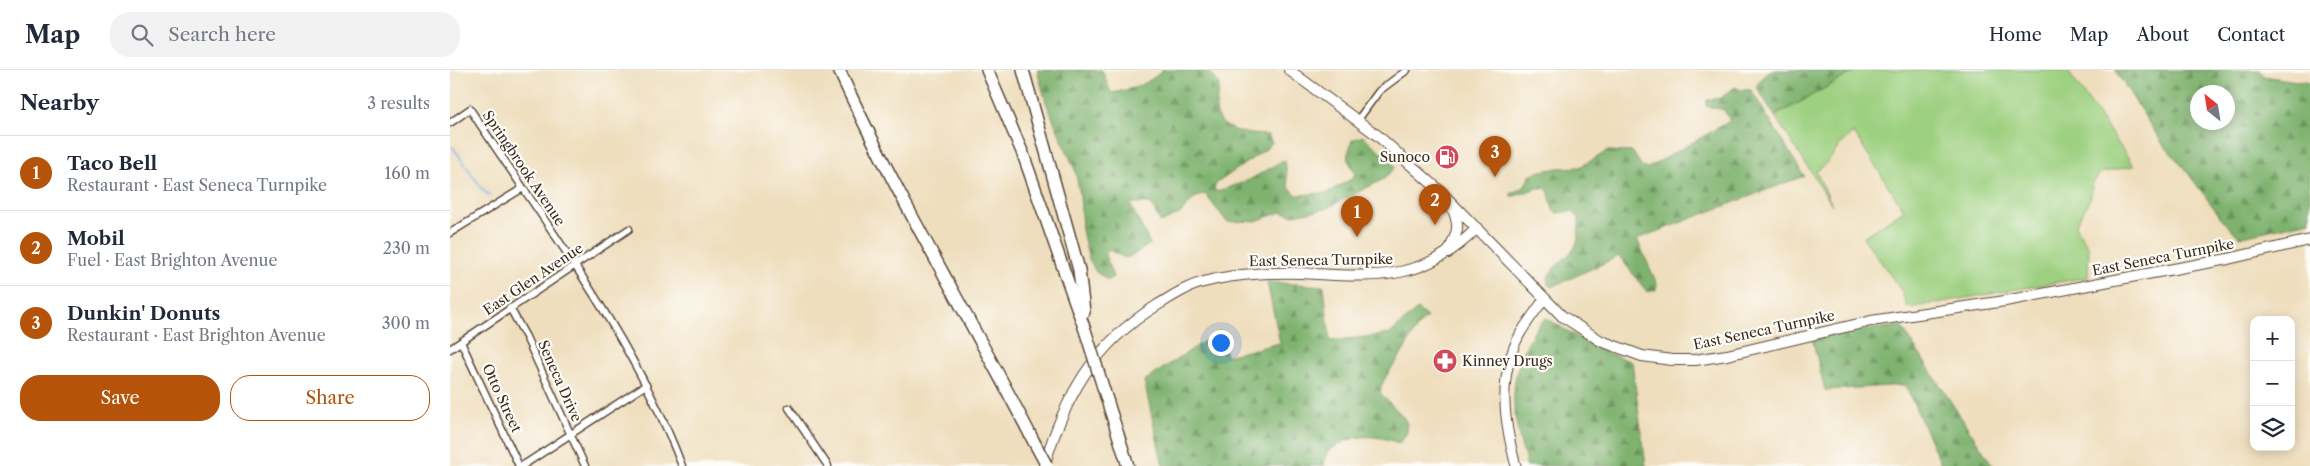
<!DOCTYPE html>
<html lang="en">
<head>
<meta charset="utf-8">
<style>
	:root { --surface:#fff; --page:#f2f2f3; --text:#1f2937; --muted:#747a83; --line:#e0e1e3; --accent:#b45309 }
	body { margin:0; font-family:"Libre Caslon Text",serif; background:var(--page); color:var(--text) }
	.controls { position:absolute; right:15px; bottom:15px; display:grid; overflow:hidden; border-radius:10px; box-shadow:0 2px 12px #0003 }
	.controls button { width:45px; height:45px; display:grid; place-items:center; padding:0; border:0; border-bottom:1px solid var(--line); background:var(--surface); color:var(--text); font:25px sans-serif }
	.compass { position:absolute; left:1740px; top:15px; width:45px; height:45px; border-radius:50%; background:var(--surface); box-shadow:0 2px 12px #0003; rotate:330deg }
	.you { position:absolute; left:770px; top:272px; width:18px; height:18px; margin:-12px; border:4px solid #fff; border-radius:50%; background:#1a73e8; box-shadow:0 0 0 8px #1a73e833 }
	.badge { display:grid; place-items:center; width:32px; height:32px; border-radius:50%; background:var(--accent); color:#fff; font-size:16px; font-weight:700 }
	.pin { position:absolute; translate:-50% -41px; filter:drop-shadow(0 1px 2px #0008) }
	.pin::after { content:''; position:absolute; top:26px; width:18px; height:15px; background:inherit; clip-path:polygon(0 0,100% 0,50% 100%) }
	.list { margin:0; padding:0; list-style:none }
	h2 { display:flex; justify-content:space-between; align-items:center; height:65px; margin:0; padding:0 20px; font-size:21px }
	h2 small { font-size:16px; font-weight:400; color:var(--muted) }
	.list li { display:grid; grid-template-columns:32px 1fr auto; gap:15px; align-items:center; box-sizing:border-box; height:75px; padding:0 20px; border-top:1px solid var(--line) }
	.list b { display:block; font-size:19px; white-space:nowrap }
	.list p { margin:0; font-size:16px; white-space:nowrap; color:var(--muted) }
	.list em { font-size:16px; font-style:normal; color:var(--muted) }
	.actions { display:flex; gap:10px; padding:15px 20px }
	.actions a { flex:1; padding:11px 0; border:1px solid var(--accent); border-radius:20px; text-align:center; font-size:18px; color:var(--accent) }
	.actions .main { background:var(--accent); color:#fff }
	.icon { flex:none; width:28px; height:28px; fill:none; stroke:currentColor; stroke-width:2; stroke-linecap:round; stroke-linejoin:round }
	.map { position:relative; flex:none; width:1860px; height:396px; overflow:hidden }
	header { display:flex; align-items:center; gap:30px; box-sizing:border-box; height:70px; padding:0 25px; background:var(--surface); border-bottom:1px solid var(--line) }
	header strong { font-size:24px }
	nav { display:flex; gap:28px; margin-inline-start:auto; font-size:18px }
	.search { width:350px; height:45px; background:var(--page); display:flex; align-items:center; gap:12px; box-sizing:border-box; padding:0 18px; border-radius:20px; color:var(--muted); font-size:19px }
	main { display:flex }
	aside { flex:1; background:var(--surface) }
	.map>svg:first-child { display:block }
	.grass { fill:#9dd080; stroke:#6c7d4f }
	.forest { fill:url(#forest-firs); stroke:#5c6e46; fill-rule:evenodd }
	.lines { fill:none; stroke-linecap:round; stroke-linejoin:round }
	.stream { stroke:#81b2ed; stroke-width:2 }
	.street-casing { stroke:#564536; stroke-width:9 }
	.secondary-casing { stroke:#564536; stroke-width:11 }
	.primary-casing { stroke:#564536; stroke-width:12 }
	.highway-casing { stroke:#564536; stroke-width:14 }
	.street { stroke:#fff; stroke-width:6 }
	.secondary { stroke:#fff; stroke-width:9 }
	.primary { stroke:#fff; stroke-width:10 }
	.highway { stroke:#fff; stroke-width:11 }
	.highway-bridge-casing { stroke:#564536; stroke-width:14; stroke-linecap:butt }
	.highway-bridge { stroke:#fff; stroke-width:11 }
	.labels { text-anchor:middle; stroke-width:4.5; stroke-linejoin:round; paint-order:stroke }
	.poi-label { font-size:14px; fill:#3b2a1e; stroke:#fdfcf7; text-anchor:end }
	.street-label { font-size:14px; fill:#3b2a1e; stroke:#fdfcf7 }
</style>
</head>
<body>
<header>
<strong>Map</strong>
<div class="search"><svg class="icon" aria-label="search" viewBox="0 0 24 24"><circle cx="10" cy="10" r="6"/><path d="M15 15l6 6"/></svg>Search here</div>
<nav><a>Home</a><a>Map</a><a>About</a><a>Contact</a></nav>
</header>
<main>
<aside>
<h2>Nearby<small>3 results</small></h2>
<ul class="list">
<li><span class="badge">1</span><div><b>Taco Bell</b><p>Restaurant · East Seneca Turnpike</p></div><em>160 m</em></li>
<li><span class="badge">2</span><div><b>Mobil</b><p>Fuel · East Brighton Avenue</p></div><em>230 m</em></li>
<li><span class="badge">3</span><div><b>Dunkin' Donuts</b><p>Restaurant · East Brighton Avenue</p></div><em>300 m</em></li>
</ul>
<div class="actions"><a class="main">Save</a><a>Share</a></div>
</aside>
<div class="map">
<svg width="1860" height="396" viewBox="0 0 1860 396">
	<defs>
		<pattern id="forest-firs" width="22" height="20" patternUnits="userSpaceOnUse" patternTransform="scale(1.25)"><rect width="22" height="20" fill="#7eb26e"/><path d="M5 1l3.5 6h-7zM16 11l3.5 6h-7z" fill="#68915a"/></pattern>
	</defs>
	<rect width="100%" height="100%" fill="#fdfcf7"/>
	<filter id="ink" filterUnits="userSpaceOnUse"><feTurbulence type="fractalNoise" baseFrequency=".02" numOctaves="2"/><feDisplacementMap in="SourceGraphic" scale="10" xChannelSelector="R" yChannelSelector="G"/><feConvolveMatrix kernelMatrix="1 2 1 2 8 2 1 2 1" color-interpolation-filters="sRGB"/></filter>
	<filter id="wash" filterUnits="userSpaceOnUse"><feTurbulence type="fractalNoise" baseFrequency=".0096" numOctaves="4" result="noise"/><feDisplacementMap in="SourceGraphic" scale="20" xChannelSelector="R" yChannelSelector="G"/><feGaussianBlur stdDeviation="1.12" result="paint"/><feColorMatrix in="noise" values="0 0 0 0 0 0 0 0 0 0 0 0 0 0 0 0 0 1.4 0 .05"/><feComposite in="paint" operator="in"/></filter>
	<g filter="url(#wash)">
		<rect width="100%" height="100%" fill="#efdebd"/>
		<!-- grass -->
		<path class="grass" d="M1407,0H1617L1684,96L1650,103L1642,115L1640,129L1625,156L1639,178L1638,207L1458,238L1451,220L1413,167L1454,140L1404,63C1387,72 1383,92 1366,101L1382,135L1325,46Z"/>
		<!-- forest -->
		<g class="forest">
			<path d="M587,0H652L661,23C681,20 698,14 713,0H759C762,5 768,10 769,17C769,24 765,32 766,40C769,63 800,64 818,65L822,73L816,79L767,113L764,118L767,122L799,110L835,90L838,116L847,125L877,123L903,108L905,103L897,88L902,70L913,66L939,89L945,97L934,109L875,139L844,145L831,142L806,151L777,152L755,124L744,128L731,143L711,153L700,133H680L700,174L685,184L675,188L659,180L655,184L663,207L658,210L646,202L638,187L632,160L630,125L625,100L597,35Z"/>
			<polygon points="1325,0 1407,0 1325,46 1306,16 1317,3"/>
			<path d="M1665,0H1810L1814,6L1860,13V151L1789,167L1772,149L1735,99L1712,73ZM1748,22H1778V52H1748Z"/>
			<path d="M1285,17L1291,20H1301L1354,106L1187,169L1207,214L1206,220L1197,222L1194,218L1169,186L1102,217L1098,215C1095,197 1123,188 1127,172C1129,167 1129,154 1129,148L1122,141L1107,143L1103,140L1099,123L1096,118H1087L1065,126H1061V123L1073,118L1080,106L1087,102L1108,98L1130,97L1158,81L1183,82L1192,97L1198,98L1280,51L1274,40L1256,36L1257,30L1271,28Z"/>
			<path d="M817,212L874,216L880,271L940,264L967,239L977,247C964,258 960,271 951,285C943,298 933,306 930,322C942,340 972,352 949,373C920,363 902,364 877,382L874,396H713L694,311L770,261L776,286L830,273Z"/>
			<path d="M1096,248L1149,280L1182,292L1196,396H1077C1064,350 1055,317 1078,272C1083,263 1088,254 1096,248Z"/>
			<polygon points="1451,256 1543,396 1492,396 1455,315 1375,320 1362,268 1388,263"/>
		</g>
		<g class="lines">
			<!-- stream -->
			<polyline class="stream" points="3,77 32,119 40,126"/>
		</g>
	</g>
	<g filter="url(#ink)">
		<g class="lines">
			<defs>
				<g id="street">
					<polyline points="907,51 929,21 957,0"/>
					<path d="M0,53L20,39C95,154 183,266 232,396"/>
					<polyline points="0,163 73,118"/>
					<polyline points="60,238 76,267 135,396"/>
					<polyline points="11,272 69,396"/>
					<polyline points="0,279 179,159"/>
					<polyline points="339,338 378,396"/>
					<polyline points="72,396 196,315"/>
				</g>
				<path id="secondary" d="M1066,396C1054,352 1047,307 1070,264C1077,252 1086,241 1094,229"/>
				<g id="primary">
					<polyline points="839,0 927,65 989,120 1112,246 1151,271 1192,286 1222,290 1245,290 1277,285 1421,251 1555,231 1686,206 1778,189 1860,170"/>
					<path d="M998,183C1008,162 1011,156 1001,135"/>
					<path d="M594,396C615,327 643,275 706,236C721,227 737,216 754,212C787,203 832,201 867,204C933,208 978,208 1027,158"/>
				</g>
				<g id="highway">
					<path d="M389,0C447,128 520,247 584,372"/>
					<polyline points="537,0 573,84 636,263"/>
					<polyline points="573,0 629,200 634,242"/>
					<polyline points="658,333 678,396"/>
				</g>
			</defs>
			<!-- street casing -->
			<use href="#street" class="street-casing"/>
			<!-- secondary casing -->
			<use href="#secondary" class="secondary-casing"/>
			<!-- primary casing -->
			<use href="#primary" class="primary-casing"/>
			<!-- highway casing -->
			<use href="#highway" class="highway-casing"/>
			<!-- street -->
			<use href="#street" class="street"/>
			<!-- secondary -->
			<use href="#secondary" class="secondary"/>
			<!-- primary -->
			<use href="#primary" class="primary"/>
			<!-- highway -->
			<use href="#highway" class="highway"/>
			<defs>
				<g id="highway-bridge">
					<polyline points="636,263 658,333"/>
					<polyline points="584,372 597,396"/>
				</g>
			</defs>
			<!-- highway-bridge casing -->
			<use href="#highway-bridge" class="highway-bridge-casing"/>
			<!-- highway-bridge -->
			<use href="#highway-bridge" class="highway-bridge"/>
		</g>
	</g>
	<!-- icons -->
	<defs>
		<symbol id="fuel-disc" viewBox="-11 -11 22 22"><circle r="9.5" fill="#d1495b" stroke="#fdfcf7"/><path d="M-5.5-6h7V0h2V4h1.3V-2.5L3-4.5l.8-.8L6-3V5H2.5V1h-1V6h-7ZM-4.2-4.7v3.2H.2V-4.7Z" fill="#fff"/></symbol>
		<symbol id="pharmacy-disc" viewBox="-11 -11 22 22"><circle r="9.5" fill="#d1495b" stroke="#fdfcf7"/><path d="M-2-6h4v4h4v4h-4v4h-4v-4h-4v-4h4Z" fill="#fff"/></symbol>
	</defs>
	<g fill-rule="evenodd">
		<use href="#fuel-disc" x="983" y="73" width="28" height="28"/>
		<use href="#pharmacy-disc" x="981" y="277" width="28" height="28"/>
	</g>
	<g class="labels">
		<!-- poi labels -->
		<g class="poi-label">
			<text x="980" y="92">Sunoco</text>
			<text x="1012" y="296" text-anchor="start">Kinney Drugs</text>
		</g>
		<!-- street labels -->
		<g class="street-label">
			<text transform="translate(74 98) rotate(56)" y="5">Springbrook Avenue</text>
			<text transform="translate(1713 187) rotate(-11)" y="5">East Seneca Turnpike</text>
			<text transform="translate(871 190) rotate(-1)" y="5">East Seneca Turnpike</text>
			<text transform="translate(83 209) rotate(-34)" y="5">East Glen Avenue</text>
			<text transform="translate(1314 260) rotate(-12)" y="5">East Seneca Turnpike</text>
			<text transform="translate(110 311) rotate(66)" y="5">Seneca Drive</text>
			<text transform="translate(52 328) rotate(65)" y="5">Otto Street</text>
		</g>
	</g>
</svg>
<div class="controls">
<button>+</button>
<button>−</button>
<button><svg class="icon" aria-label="layers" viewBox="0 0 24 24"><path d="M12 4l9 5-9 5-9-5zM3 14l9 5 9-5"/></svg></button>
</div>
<svg class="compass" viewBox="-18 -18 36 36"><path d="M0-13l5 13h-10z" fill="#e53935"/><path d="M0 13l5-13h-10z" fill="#747a83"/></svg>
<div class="you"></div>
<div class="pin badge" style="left:907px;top:167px">1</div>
<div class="pin badge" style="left:985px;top:155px">2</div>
<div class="pin badge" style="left:1045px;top:107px">3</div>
</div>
</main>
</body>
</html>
